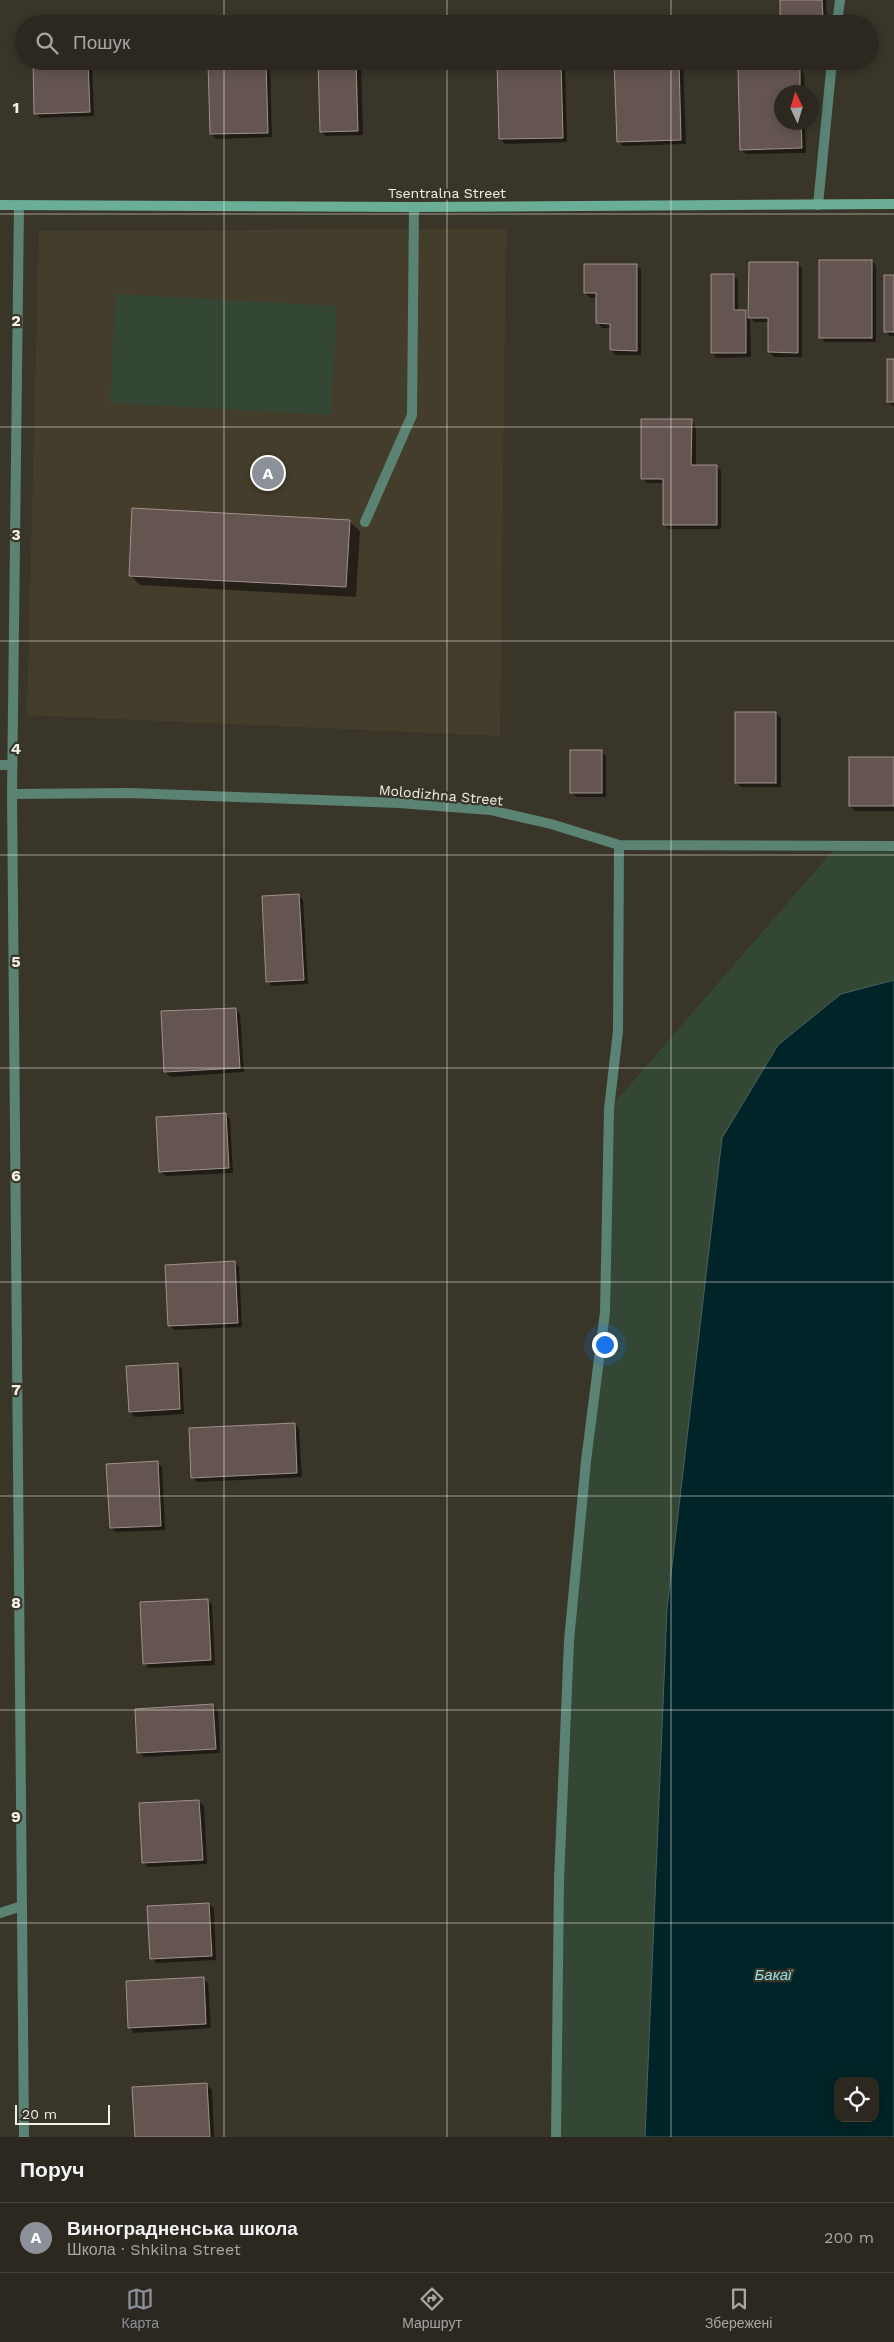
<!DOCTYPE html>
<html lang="uk">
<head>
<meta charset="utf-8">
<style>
	:root { --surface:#2c281f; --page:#38342c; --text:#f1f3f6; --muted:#a6a6a4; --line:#48443d; --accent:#8c9099 }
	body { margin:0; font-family:"Work Sans",sans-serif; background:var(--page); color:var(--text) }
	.controls { position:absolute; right:15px; bottom:15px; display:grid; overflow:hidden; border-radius:10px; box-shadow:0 2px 12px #0003 }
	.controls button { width:45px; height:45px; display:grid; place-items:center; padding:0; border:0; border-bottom:1px solid var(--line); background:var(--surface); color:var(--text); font:25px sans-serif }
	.compass { position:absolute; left:774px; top:85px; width:45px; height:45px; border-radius:50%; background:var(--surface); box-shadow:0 2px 12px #0003; rotate:356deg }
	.scale { position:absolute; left:15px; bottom:12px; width:95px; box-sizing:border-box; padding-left:5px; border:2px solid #f3f0e9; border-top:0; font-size:14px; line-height:18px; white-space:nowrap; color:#f3f0e9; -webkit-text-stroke:4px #3a3529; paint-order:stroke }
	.you { position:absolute; left:604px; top:1344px; width:18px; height:18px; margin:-12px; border:4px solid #fff; border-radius:50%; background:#1a73e8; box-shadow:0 0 0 8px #1a73e833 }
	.badge { display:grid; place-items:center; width:32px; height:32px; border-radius:50%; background:var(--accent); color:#fff; font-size:16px; font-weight:700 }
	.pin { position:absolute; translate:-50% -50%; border:2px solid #fff; box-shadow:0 1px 5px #0006 }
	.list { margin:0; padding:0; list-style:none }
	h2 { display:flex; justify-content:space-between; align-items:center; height:65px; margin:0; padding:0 20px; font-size:21px }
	h2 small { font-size:16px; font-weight:400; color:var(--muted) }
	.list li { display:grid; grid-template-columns:32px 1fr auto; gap:15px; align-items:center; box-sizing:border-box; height:70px; padding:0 20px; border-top:1px solid var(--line) }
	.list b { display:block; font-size:19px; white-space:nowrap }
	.list p { margin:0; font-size:16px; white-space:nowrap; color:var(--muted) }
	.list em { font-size:16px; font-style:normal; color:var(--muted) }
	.icon { flex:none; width:28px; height:28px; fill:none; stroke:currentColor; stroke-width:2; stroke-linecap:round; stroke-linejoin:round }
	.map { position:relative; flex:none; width:894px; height:2137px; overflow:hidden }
	.search { position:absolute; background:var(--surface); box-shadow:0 2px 12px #0003; left:15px; right:15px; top:15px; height:55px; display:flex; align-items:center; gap:12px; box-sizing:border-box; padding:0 18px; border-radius:28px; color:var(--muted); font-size:19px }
	.sheet { height:135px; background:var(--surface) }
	nav { display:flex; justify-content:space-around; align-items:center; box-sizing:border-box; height:70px; border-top:1px solid var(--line); background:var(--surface); font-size:14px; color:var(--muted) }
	nav a { display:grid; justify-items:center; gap:2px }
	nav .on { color:var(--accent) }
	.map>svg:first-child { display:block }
	.built { fill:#453d2b }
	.green { fill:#344634 }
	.water { fill:#002427; stroke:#496161; fill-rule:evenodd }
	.shadow { fill:#0007 }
	.building { fill:#645550; stroke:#a1908b }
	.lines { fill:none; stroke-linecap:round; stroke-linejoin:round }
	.lane { stroke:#5a8374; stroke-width:10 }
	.street { stroke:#5a8374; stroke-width:10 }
	.secondary { stroke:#6bae97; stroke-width:10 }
	.grid { fill:none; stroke:#f3f0e9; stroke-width:1; stroke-opacity:0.55 }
	.labels { text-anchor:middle; stroke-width:4.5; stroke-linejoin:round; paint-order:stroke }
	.street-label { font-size:14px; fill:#f3f0e9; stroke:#3a3529 }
	.water-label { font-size:15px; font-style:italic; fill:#8ee3e9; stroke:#3a3529 }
	.grid-label { font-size:16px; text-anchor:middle; font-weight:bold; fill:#f3f0e9; stroke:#3a3529; stroke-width:4.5; stroke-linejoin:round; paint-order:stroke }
</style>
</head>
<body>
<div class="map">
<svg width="894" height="2137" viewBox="0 0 894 2137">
	<rect width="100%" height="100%" fill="#3a3529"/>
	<!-- built -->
	<polygon class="built" points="506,229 500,736 27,715 39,231"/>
	<!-- green -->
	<g class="green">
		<polygon points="116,294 337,306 331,415 110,403"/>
		<polygon points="894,846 894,980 841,994 652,1962 645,2137 556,2137 569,1641 605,1312 609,1109 836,847"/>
	</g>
	<!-- water -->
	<path class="water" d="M894,980V2137H645L667,1609L722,1138L778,1045L841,994ZM838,2081H875V2118H838Z"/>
	<!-- shadow -->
	<g class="shadow">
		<polygon points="781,0 826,0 827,21 786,22 781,17"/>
		<polygon points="34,61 92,61 94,116 40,118 36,113"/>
		<polygon points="209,61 270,61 272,137 216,139 211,134"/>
		<polygon points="319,61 361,61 363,135 326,136 321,131"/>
		<polygon points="615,61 683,61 686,144 623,146 618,141"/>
		<polygon points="560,62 565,66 567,142 505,144 500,139"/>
		<polygon points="799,68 804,73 805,92 782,92 782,122 805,122 806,153 746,154 741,150 739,70"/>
		<polygon points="872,261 876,266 876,342 825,342 820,337"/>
		<polygon points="797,263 802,268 802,357 774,357 769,352 769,322 755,322 750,318 751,357 717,358 712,353 733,275 738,280 738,311 746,312 750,316"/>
		<polygon points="637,265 641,270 641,355 616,355 611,350 611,328 602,328 598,323 598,298 590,298 585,293"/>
		<polygon points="894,277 894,336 890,336 885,331"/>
		<polygon points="894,360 894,406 893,406 888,402"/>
		<polygon points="691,421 696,426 696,466 716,466 721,471 721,529 669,529 664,524 664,483 647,483 642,478"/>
		<polygon points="349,521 360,531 356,597 140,585 130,575"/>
		<polygon points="776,713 781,718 781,787 741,787 737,783"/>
		<polygon points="602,752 606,756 606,797 577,797 572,793"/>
		<polygon points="894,758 894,811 855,811 850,806"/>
		<polygon points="299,896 303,900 308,984 272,986 268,981"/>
		<polygon points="236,1009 240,1014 244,1072 170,1077 166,1072"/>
		<polygon points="225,1115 230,1119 233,1173 166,1176 161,1172"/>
		<polygon points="234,1262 239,1267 242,1327 174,1330 170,1325"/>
		<polygon points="177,1364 182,1369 184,1414 135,1417 130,1412"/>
		<polygon points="295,1424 299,1429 302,1477 197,1482 193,1478"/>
		<polygon points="157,1462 162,1467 165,1530 116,1532 111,1528"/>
		<polygon points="207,1600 212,1605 215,1665 149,1668 144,1663"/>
		<polygon points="213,1705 218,1710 220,1753 144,1757 139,1752"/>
		<polygon points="199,1801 204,1806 207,1864 148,1867 143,1862"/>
		<polygon points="209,1904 214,1909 216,1960 157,1963 152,1958"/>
		<polygon points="203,1978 208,1983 211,2028 134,2033 130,2028"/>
		<polygon points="207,2085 212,2090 214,2137 136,2137"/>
	</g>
	<!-- building -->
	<g class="building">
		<polygon points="780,0 822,0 823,17 780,18"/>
		<polygon points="33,61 88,61 90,112 34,114"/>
		<polygon points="208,61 266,61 268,133 210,134"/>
		<polygon points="318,61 356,61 358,131 320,132"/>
		<polygon points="561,61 563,138 499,139 497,62"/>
		<polygon points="614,61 679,61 681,140 617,142"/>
		<polygon points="800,67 800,92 782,92 782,122 801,122 802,148 740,150 738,69"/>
		<rect x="819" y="260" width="53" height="78"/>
		<polygon points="749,262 798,262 798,353 768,352 768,318 748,318"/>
		<polygon points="584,264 637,264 637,351 610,350 610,324 596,323 596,293 584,293"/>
		<polygon points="711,274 734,274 734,310 746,310 746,353 711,353"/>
		<rect x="884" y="275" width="10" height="57"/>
		<rect x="887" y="359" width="7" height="43"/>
		<polygon points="641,419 692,419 691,465 717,465 717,525 663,525 663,479 641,479"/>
		<polygon points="132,508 350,520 346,587 129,576"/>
		<rect x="735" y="712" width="41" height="71"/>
		<rect x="570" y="750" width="32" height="43"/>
		<rect x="849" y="757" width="45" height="49"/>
		<polygon points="299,894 304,980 266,982 262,896"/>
		<polygon points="236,1008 240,1068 164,1072 161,1011"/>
		<polygon points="226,1113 229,1168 159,1172 156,1117"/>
		<polygon points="235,1261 238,1323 168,1326 165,1265"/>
		<polygon points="178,1363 180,1409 129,1412 126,1366"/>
		<polygon points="295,1423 297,1473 191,1478 189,1428"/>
		<polygon points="158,1461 161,1526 110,1528 106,1464"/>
		<polygon points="208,1599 211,1660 143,1664 140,1602"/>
		<polygon points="213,1704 216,1749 137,1753 135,1709"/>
		<polygon points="199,1800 203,1860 142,1863 139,1803"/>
		<polygon points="209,1903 212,1956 150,1959 147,1906"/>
		<polygon points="204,1977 206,2024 128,2028 126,1981"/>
		<polygon points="207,2083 210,2137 135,2137 132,2087"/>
	</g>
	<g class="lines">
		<!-- lane -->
		<g class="lane">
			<polyline points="837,24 840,0"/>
			<polyline points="818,205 832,61"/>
			<polyline points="365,522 412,415 414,207"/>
		</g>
		<!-- street -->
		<g class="street">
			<polyline points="19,205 12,794 24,2137"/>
			<polyline points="0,765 12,765"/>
			<polyline points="12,794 130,793 399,803 490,810 551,824 619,845 894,846"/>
			<polyline points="0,1913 22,1906"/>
			<polyline points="556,2137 559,1880 569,1641 586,1461 605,1312 609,1109 618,1031 619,845"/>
		</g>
		<!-- secondary -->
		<polyline class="secondary" points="0,205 414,207 894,204"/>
	</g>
	<!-- grid -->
	<path class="grid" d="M224,0V24M447,0V24M671,0V24M224,61V2137M447,61V2137M671,61V2137M0,214H894M0,427H894M0,641H894M0,855H894M0,1068H894M0,1282H894M0,1496H894M0,1710H894M0,1923H894"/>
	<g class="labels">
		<!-- street labels -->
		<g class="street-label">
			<text x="447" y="198">Tsentralna Street</text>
			<text transform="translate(441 795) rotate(5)" y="5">Molodizhna Street</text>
		</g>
		<!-- water labels -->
		<g class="water-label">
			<text x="773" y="1980">Бакаї</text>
		</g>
	</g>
	<g class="grid-label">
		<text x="16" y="113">1</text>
		<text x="16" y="326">2</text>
		<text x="16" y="540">3</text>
		<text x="16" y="754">4</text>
		<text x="16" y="967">5</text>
		<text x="16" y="1181">6</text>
		<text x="16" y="1395">7</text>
		<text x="16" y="1608">8</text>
		<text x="16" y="1822">9</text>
	</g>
</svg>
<div class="controls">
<button><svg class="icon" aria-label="locate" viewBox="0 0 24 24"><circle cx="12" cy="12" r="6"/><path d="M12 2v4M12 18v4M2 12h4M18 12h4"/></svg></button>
</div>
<svg class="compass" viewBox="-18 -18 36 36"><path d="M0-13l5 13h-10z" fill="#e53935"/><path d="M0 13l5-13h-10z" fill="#a6a6a4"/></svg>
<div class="scale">20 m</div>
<div class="you"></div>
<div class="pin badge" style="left:268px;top:473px">A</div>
<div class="search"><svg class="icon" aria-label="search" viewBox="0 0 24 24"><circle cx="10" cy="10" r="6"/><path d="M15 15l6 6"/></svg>Пошук</div>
</div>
<section class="sheet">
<h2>Поруч<small></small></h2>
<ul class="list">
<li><span class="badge">A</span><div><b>Виноградненська школа</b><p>Школа · Shkilna Street</p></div><em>200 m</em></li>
</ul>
</section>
<nav>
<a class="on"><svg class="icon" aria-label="map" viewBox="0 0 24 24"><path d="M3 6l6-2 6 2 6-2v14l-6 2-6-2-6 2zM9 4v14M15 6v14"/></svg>Карта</a>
<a><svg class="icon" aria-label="directions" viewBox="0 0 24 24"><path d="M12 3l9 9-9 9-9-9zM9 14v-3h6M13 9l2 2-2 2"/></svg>Маршрут</a>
<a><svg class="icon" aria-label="saved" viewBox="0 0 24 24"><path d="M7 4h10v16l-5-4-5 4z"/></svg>Збережені</a>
</nav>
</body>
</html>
